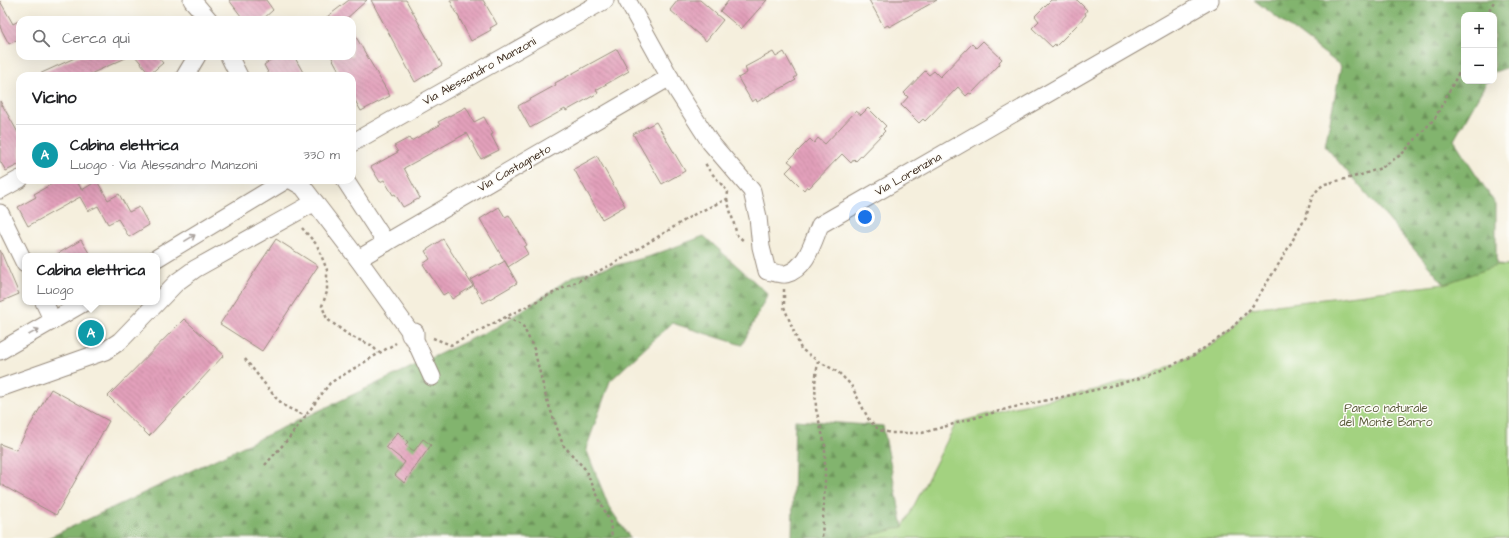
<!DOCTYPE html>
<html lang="it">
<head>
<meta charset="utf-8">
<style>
	:root { --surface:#fff; --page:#f6f6f6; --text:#202124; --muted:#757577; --line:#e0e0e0; --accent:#1a73e8 }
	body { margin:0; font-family:"Architects Daughter",sans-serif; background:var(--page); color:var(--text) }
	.controls { position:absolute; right:12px; top:12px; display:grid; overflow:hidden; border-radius:8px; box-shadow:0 4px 16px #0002 }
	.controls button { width:36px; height:36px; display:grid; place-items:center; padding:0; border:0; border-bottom:1px solid var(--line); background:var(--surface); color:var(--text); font:20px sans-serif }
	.you { position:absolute; left:865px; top:217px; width:14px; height:14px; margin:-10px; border:3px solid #fff; border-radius:50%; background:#1a73e8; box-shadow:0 0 0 6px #1a73e833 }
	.badge { display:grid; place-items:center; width:26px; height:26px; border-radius:50%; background:var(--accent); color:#fff; font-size:13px; font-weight:700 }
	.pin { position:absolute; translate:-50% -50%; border:2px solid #fff; box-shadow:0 1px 4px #0006 }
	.popup { position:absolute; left:22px; top:253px; width:138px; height:52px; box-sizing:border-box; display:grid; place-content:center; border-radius:8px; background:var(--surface); filter:drop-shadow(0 1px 3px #0005); font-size:13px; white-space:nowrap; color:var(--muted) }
	.popup b { font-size:15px; color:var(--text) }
	.popup::after { content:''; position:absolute; left:50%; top:100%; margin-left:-8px; border:8px solid transparent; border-top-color:var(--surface) }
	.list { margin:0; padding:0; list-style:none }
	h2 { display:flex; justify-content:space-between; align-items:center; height:52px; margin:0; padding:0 16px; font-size:17px }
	h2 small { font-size:13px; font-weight:400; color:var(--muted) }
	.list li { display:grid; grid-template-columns:26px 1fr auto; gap:12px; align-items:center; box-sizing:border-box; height:60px; padding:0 16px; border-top:1px solid var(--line) }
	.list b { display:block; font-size:15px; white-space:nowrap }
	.list p { margin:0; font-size:13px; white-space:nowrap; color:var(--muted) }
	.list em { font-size:13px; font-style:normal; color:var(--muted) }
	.icon { flex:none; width:22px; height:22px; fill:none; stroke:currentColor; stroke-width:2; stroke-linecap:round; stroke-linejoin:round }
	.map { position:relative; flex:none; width:1509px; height:538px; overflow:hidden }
	.search { position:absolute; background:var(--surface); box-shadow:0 4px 16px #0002; left:16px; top:16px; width:340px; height:44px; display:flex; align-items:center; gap:10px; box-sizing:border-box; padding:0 14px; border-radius:12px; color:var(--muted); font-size:15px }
	.panel { position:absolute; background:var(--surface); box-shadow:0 4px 16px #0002; left:16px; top:72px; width:340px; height:112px; border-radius:12px }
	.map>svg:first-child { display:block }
	.forest { fill:url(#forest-firs); stroke:#5e6f46 }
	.park { fill:#a3d280; stroke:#6f7e4f }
	.building { fill:url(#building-back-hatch) }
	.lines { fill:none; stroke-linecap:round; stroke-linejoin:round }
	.minor-casing { stroke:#988c7e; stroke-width:19 }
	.path { stroke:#988c7e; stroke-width:2.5; stroke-dasharray:3 3; stroke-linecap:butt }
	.minor { stroke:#fff; stroke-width:17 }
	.oneway { stroke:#a79f9a }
	.labels { text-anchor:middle; stroke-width:3; stroke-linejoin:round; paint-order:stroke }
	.street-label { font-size:12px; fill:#3b2a1e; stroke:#fdfcf7 }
	.park-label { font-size:12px; fill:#5a5c3b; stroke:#fdfcf7 }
</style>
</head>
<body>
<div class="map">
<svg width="1509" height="538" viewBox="0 0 1509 538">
	<defs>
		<pattern id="forest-firs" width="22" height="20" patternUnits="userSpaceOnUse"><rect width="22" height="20" fill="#82b46e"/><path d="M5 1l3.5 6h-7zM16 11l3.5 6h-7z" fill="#6c935a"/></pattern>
		<pattern id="building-back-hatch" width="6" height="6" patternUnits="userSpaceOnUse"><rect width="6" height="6" fill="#e3a0bb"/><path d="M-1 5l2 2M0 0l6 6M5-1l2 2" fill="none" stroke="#b98397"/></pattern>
	</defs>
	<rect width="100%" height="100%" fill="#fdfcf7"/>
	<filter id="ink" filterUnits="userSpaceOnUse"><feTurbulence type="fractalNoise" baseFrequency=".025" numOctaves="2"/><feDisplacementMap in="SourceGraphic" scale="8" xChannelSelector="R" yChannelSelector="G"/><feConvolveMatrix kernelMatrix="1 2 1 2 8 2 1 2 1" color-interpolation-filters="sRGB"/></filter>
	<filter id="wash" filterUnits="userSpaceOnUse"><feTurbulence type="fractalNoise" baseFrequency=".012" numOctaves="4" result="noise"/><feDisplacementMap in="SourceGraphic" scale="16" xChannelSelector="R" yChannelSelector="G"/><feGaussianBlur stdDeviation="0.9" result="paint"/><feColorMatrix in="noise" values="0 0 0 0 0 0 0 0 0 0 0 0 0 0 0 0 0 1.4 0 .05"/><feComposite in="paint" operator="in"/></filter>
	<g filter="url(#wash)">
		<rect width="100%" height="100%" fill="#f5efdd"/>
		<!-- forest -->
		<g class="forest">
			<polygon points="1254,0 1509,0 1509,67 1494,72 1494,15 1464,15 1464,81 1487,81 1454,140 1496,205 1496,265 1509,266 1509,538 1019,538 1444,284 1325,146 1341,66"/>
			<polygon points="704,236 768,294 742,345 672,323 610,381 586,449 609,507 630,538 48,538 497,327 574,276 648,257"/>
			<polygon points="795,420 883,426 903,527 1018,538 792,538"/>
		</g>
		<!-- park -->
		<polygon class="park" points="1496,266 1509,266 1509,538 862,538 903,527 956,423 1010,408 1095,390 1148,376 1194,355 1228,332 1251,308 1444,284"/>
		<g id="blocks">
			<!-- building -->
			<g class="building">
				<polygon points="229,0 266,0 273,10 262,20 244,20"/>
				<polygon points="349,0 367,0 345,20 323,20"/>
				<polygon points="371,0 406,0 442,65 415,82"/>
				<polygon points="450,0 483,0 497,24 490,28 491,30 471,41"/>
				<polygon points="678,0 700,0 723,20 706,41 670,10"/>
				<polygon points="729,0 767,0 741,29 720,11"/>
				<polygon points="869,0 937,0 889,27 888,25 884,27"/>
				<polygon points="1051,0 1077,0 1087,10 1085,13 1086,15 1076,26 1056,46 1055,44 1052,47 1032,28 1039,21 1035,16"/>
				<polygon points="0,1 13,24 20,20 20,38 9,44 0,27"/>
				<polygon points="352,30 390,96 361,111 352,95 352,76 342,76 331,56 352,56"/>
				<polygon points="983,41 1002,59 999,62 1000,64 971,94 969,93 966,96 958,87 925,121 923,119 919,123 901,105 908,97 904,93 925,71 929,75 934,71 940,77 972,44 976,48"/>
				<polygon points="617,49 629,71 596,90 598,93 566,111 565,109 530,128 518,106 556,85 555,83"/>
				<polygon points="773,52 776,57 784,52 797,76 794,78 796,80 757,102 756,99 752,102 738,78 747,73 745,67"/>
				<polygon points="79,56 130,56 86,76 35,76"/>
				<polygon points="135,56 157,56 163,63 150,74"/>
				<polygon points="276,56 294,56 305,76 270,76 264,65"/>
				<polygon points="0,101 20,136 20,164 6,171 0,161"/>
				<polygon points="466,107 474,122 484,117 493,134 491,135 499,150 481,159 467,133 404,168 420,198 403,207 395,194 393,195 384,180 380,182 371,167 398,152 394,146 409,138 411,141 440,125 438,122"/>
				<polygon points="868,108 886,126 883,129 885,131 856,161 854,159 851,163 842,154 809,188 807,186 804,190 786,172 793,165 788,161 810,139 814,143 818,138 825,144 856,111 861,115"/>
				<polygon points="656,122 685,171 662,184 633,134"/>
				<polygon points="597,156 625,206 602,219 574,169"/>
				<polygon points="59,180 76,180 82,190 97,181 108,200 119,194 129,212 139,207 149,225 129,237 118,219 108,224 98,206 88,211 80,197 28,226 18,207 36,197 34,194"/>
				<polygon points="499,207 505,217 509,215 527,245 524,247 528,254 508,267 480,219"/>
				<polygon points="276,239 318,266 262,351 220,324"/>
				<polygon points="443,239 473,286 452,299 448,292 443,295 423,264 430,259 425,251"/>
				<polygon points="81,240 91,256 54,256"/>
				<polygon points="0,250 19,294 0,302"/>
				<polygon points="505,261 517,283 483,303 471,280"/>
				<polygon points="184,319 224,355 149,436 108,396"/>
				<polygon points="51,389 109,421 56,515 0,484 0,444 16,450"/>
				<polygon points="398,432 408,442 405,445 414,451 423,439 431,445 404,483 395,475 405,462 386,447"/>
			</g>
		</g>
	</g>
	<g filter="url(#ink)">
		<use href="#blocks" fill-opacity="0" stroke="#988c7e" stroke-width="1"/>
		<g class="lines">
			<defs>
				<g id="minor">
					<polyline points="192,0 209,20"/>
					<path d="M627,0L678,92L710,142L752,191L758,217L761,247L767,271C773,272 781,275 786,274C806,269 813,242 820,225L1210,0"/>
					<polyline points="229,56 239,76"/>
					<polyline points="185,76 197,56"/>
					<polyline points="352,143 605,0"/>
					<polyline points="291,180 303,187 358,259 409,330 410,335 415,332 415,340 432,377"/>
					<polyline points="345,180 386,243"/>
					<polyline points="0,190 20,179"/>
					<polyline points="0,213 25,264"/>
					<polyline points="157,258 286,180"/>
					<polyline points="358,259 670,77"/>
					<polyline points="44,302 53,321"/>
					<polyline points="0,351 85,302"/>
					<polyline points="0,388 105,351 120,341 177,282 195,269 315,202"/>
				</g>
			</defs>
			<!-- minor casing -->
			<use href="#minor" class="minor-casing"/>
			<!-- path -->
			<g class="path">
				<polyline points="1486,15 1495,0"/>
				<polyline points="727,199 737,235 744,241"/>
				<polyline points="302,228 317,245 327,270 327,292 322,306 327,319 350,336 371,345 379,353"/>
				<polyline points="784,289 784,307 801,349 818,361 838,372 851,385 869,420 879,430 891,433 922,433 1010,408 1095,390 1148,376 1194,355 1228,332 1251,308 1280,262 1306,217 1312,197 1319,188 1325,184 1361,175 1381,168 1402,154 1435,118 1464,63"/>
				<polyline points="507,318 522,324 534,349 546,397 563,445 585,469 610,522 612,538"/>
				<polyline points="433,338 451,345 541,299 615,263 695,214 727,199 728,192 709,170 705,163"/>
				<polyline points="245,359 276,398 286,407 306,416"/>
				<polyline points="818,361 815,383 816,409 825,445 825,481 822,538"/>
				<polyline points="265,465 289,438 330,383 396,343"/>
			</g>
			<!-- minor -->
			<use href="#minor" class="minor"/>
		</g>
		<!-- one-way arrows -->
		<defs><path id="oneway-shaft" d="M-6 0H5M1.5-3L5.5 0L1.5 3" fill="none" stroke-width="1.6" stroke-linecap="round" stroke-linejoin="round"/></defs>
		<g class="oneway">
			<use href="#oneway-shaft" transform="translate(190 238) rotate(-31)"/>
			<use href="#oneway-shaft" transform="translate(34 332) rotate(-29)"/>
		</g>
	</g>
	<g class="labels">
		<!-- street labels -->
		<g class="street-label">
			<text transform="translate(479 71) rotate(-29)" y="4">Via Alessandro Manzoni</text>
			<text transform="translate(514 168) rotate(-30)" y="4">Via Castagneto</text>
			<text transform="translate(908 174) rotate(-30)" y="4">Via Lorenzina</text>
		</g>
		<!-- park labels -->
		<g class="park-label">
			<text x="1386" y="412">Parco naturale<tspan x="1386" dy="14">del Monte Barro</tspan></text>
		</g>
	</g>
</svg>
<div class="controls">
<button>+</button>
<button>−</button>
</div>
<div class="you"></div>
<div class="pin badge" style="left:91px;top:333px;background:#0f9aa8">A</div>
<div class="popup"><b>Cabina elettrica</b>Luogo</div>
<div class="search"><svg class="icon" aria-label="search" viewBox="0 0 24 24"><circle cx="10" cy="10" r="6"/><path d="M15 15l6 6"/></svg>Cerca qui</div>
<section class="panel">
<h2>Vicino<small></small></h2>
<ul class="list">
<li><span class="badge" style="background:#0f9aa8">A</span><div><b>Cabina elettrica</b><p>Luogo · Via Alessandro Manzoni</p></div><em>330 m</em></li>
</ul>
</section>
</div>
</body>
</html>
